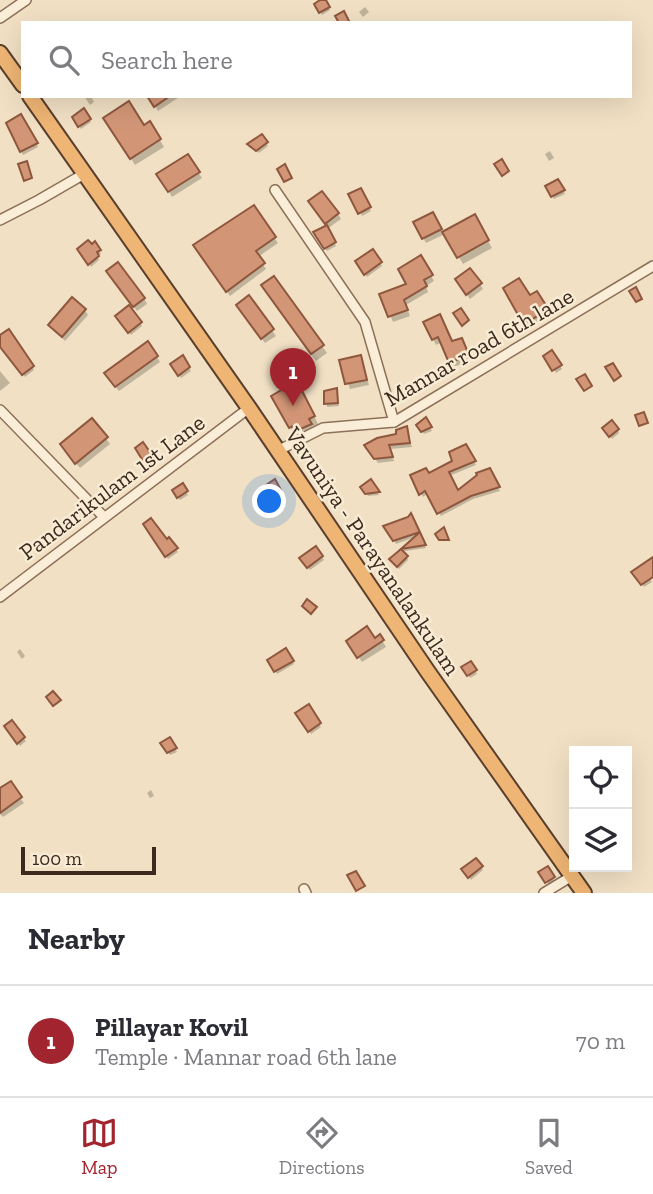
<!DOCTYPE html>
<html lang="en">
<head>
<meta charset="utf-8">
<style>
	:root { --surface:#fff; --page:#f2f2f3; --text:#2b2b33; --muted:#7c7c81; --line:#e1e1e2; --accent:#a1242f }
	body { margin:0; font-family:"Zilla Slab",serif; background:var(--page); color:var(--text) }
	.controls { position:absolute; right:21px; bottom:21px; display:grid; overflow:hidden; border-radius:0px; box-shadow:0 7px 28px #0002 }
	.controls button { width:63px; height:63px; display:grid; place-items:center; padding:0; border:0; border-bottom:2px solid var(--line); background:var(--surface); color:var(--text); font:35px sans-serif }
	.scale { position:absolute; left:21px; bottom:18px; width:135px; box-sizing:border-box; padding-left:7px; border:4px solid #3c2a1e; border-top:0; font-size:19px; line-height:24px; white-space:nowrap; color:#3c2a1e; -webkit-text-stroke:5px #f8ebd4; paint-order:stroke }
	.you { position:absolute; left:270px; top:502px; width:24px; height:24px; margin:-18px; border:5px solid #fff; border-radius:50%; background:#1a73e8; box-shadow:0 0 0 10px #1a73e833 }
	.badge { display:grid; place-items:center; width:46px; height:46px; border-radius:50%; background:var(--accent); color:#fff; font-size:23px; font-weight:700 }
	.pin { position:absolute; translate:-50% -58px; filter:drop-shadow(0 2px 4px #0008) }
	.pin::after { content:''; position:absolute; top:37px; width:24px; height:21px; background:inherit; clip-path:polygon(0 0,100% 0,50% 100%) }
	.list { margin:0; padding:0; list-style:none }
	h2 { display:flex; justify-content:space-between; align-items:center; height:91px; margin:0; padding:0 28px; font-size:30px }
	h2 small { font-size:23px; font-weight:400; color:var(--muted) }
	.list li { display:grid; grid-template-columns:46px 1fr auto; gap:21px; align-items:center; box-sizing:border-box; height:112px; padding:0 28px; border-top:2px solid var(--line) }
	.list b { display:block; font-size:26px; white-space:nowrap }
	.list p { margin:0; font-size:23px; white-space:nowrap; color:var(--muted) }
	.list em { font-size:23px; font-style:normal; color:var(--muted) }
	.icon { flex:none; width:38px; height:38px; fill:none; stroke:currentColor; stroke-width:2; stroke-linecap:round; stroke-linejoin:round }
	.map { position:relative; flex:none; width:653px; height:893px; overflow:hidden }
	.search { position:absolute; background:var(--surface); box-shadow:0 7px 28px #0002; left:21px; right:21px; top:21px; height:77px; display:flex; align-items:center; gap:18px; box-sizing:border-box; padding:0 24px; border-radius:0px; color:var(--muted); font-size:26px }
	.sheet { height:203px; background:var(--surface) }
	nav { display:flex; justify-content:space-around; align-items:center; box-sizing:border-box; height:98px; border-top:2px solid var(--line); background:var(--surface); font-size:19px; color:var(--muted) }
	nav a { display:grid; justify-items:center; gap:4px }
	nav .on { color:var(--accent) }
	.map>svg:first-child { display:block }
	.shadow { fill:#0003 }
	.building { fill:#d29677; stroke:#8e573d; stroke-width:2 }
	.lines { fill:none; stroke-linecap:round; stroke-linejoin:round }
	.minor-casing { stroke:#8d7059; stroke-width:12 }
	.trunk-casing { stroke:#5b3f2d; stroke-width:18 }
	.minor { stroke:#fbeed8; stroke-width:9 }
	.trunk { stroke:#eeb574; stroke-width:14 }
	.labels { text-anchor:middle; stroke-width:5; stroke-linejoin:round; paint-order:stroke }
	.street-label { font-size:23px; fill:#3c2a1e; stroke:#f8ebd4 }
</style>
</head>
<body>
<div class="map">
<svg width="653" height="893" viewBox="0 0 653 893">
	<rect width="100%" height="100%" fill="#f1e0c4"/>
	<!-- shadow -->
	<g class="shadow">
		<polygon points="324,0 330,10 322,15 316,5"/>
		<polygon points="365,7 369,12 363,17 359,12"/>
		<polygon points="84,96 91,96 94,102 90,105"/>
		<polygon points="149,96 181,96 158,111"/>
		<polygon points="83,111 91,122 81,129 74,117"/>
		<polygon points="20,116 38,147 23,155 15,141"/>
		<polygon points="106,118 143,128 150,123 164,147 135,165"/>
		<polygon points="262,136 268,146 259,153 250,145"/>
		<polygon points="550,151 554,158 549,161 545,154"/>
		<polygon points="188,156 202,178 172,197 159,175"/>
		<polygon points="558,181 565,194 554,199 547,187"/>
		<polygon points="360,190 371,211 362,216 351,195"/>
		<polygon points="253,207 278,243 258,257 266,269 230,296 199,251"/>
		<polygon points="314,207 338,214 341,219 327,229 336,246 327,251 315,233 328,225"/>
		<polygon points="433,214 443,234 474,216 492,248 463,264 445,234 426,243 415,222"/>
		<polygon points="95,244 101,254 97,256 99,260 91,267 80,249"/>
		<polygon points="372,251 382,266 367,277 357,262"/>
		<polygon points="421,257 434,281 426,286 428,292 406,305 410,316 393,322 382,295 409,284"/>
		<polygon points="111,277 144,298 147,304 137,311"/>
		<polygon points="273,278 327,353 316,361 267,293"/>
		<polygon points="480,284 483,289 470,299 460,285"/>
		<polygon points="506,289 529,297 536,293 550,315 527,328"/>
		<polygon points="249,298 276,336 265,343 241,311"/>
		<polygon points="85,310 88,315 65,341 50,325"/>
		<polygon points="119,320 140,323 142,326 131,335"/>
		<polygon points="425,323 452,343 464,345 470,361 453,367 442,342 436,345"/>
		<polygon points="9,331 34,370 25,377 0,344 0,338"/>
		<polygon points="552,352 562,369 556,373 546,356"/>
		<polygon points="157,357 160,362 119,391 109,379"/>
		<polygon points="361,357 369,385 350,389 341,362"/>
		<polygon points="182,358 191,371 181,378 172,364"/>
		<polygon points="0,371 10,383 0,391"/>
		<polygon points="301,390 318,424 312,427 314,432 303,437 301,432 294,434 273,397"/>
		<polygon points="336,390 339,406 327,407 326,392"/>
		<polygon points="92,420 110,444 80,468 65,450"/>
		<polygon points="425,420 432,431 424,434 418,425"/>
		<polygon points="406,428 412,447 390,449 394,461 378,463 369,450"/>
		<polygon points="618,430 619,433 612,439 606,431"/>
		<polygon points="465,446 476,465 449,476 457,492 489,470 500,491 473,499 441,516 428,493 423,497 412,476 428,475 454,461"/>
		<polygon points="274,482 282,494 267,504 259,491"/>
		<polygon points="370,482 379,495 368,496 362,487"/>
		<polygon points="182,486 188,495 180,500 174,491"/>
		<polygon points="411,516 426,548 405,551 403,549 418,536 396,544 386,527"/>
		<polygon points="169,539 178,552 168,559 160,546"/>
		<polygon points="316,548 324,560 310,570 302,559"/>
		<polygon points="407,557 408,560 399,569 393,563"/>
		<polygon points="642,566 652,582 644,587 634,572"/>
		<polygon points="380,637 386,647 362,662 348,641 375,640"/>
		<polygon points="20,649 25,656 22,659 17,652"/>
		<polygon points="285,651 294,664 277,674 269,660"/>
		<polygon points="471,663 477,674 470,678 463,668"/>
		<polygon points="308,707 321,727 311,734 298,714"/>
		<polygon points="11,722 26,741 20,746 6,726"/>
		<polygon points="169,740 177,752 170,755 163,744"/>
		<polygon points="10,783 24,803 3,817 0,814 0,790"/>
		<polygon points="151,790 154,796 150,798 147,793"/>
		<polygon points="476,860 483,870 471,880 464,869"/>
		<polygon points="547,868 555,881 549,885 541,872"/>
	</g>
	<!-- building -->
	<g class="building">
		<polygon points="320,0 326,0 330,7 319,13 314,4"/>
		<polygon points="344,11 350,23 339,23 335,16"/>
		<polygon points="147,96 170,96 154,107"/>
		<polygon points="129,101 144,125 150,121 161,139 130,159 103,118"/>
		<polygon points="84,108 91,119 78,127 72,117"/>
		<polygon points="21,114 38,143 20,152 6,123"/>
		<polygon points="262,134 268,142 256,151 247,144"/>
		<polygon points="188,154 200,172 168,192 156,174"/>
		<polygon points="502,159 509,171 502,176 494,164"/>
		<polygon points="27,161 32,178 24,181 18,164"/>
		<polygon points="285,164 292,178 284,182 277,169"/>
		<polygon points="558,179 565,190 551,197 545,186"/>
		<polygon points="361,188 371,207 358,214 348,194"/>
		<polygon points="322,191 339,213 325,224 308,201"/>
		<polygon points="254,205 276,237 256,251 265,263 226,292 193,245"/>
		<polygon points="433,212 442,229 422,239 413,222"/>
		<polygon points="475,214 489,240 457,258 442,232"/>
		<polygon points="327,225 336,242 324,249 313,232"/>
		<polygon points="88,240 92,244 95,241 101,250 97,252 99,256 88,265 77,249"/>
		<polygon points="373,249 382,262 364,275 355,261"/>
		<polygon points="421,255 433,275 424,280 427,286 404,300 408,310 388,317 379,294 406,284 398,269"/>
		<polygon points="118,262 145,298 133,307 106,271"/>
		<polygon points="470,268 482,283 466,295 455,279"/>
		<polygon points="274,276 324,345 311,354 261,285"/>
		<polygon points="519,278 530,295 537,291 549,310 523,324 503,288"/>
		<polygon points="636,287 642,299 636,302 629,291"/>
		<polygon points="249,295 274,329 261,339 236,305"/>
		<polygon points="72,297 86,309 62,337 48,325"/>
		<polygon points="129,305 142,322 128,333 115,316"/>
		<polygon points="461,308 469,320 462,326 453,313"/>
		<polygon points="440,314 452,341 462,338 469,355 449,363 438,337 432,340 423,322"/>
		<polygon points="9,329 34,366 22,375 0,347 0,335"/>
		<polygon points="148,341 158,356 115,387 104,373"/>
		<polygon points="552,350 562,365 552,371 543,356"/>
		<polygon points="183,355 190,367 178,376 170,364"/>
		<polygon points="361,355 367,380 345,384 339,360"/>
		<polygon points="613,363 621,376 614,381 605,367"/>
		<polygon points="585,374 592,386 584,391 576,379"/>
		<polygon points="297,381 315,416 309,419 312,424 298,430 295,425 289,428 271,396"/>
		<polygon points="337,388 338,403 324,404 324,391"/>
		<polygon points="644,412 648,423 639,426 635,415"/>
		<polygon points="426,417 432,427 421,432 416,425"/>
		<polygon points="92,418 108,437 75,464 60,444"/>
		<polygon points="612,420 619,429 609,437 602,428"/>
		<polygon points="407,426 410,443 389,445 393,457 374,459 364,445 377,438 396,434 396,430"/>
		<polygon points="143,442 157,462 148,469 135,448"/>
		<polygon points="466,444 476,461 449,472 458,490 477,475 476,473 490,468 500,487 471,496 437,514 425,491 419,495 410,475 426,468 429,473 452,461 449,452"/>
		<polygon points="275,479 281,490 263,502 257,491"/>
		<polygon points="371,479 380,492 365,494 360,487"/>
		<polygon points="183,483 188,491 177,498 172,490"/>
		<polygon points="411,513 426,545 401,549 420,532 393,541 383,526 408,517"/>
		<polygon points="151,518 167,539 169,537 178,548 165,557 143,524"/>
		<polygon points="444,527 449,540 439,540 435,534"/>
		<polygon points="316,546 323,556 307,568 299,558"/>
		<polygon points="401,549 408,556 397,567 389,559"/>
		<polygon points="653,557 653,577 641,585 631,572"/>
		<polygon points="307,599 317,607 311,614 302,606"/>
		<polygon points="367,626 375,638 380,634 384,640 357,658 346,641"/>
		<polygon points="286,648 294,661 274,672 267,660"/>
		<polygon points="471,661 477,670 467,676 461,667"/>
		<polygon points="53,691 61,700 53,706 46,697"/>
		<polygon points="309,704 321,723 308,732 295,713"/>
		<polygon points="12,720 25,737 17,744 4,726"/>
		<polygon points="170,737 177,748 167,753 160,743"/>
		<polygon points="11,781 22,797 0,813 0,788"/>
		<polygon points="476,858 483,866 468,878 461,869"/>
		<polygon points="548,866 555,877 545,883 538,872"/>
		<polygon points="356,871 365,886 356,891 347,875"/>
	</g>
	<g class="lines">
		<defs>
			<g id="minor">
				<polyline points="0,18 26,0"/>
				<polyline points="275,190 365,322 394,422"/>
				<polyline points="0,220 39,200 84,174"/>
				<polyline points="0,410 104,517"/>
				<polyline points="277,451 323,428 394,422 653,266"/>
				<polyline points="0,597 249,408"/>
				<polyline points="304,889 306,893"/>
				<polyline points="544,893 572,876"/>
			</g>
			<g id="trunk">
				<polyline points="0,53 23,85"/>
				<polyline points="30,96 249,408 428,672 584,893"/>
			</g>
		</defs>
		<!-- minor casing -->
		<use href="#minor" class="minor-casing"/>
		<!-- trunk casing -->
		<use href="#trunk" class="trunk-casing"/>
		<!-- minor -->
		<use href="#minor" class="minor"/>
		<!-- trunk -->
		<use href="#trunk" class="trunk"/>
	</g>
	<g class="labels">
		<!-- street labels -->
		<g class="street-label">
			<text transform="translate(479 347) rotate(-30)" y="8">Mannar road 6th lane</text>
			<text transform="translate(112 487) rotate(-37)" y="8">Pandarikulam 1st Lane</text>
			<text transform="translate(373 551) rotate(56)" y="8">Vavuniya - Parayanalankulam</text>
		</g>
	</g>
</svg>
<div class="controls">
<button><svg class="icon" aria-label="locate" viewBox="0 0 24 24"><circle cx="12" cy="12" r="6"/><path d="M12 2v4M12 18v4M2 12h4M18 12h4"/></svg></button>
<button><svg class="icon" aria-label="layers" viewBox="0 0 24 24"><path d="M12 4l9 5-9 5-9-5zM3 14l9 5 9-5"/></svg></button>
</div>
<div class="scale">100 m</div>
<div class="you"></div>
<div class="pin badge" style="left:293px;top:406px">1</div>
<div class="search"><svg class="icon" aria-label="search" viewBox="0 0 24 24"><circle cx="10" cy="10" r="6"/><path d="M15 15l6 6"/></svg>Search here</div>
</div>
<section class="sheet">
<h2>Nearby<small></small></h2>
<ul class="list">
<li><span class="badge">1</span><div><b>Pillayar Kovil</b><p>Temple · Mannar road 6th lane</p></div><em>70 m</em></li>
</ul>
</section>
<nav>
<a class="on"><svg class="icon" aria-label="map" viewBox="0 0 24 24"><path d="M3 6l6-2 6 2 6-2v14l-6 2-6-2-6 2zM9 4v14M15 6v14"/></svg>Map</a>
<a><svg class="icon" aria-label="directions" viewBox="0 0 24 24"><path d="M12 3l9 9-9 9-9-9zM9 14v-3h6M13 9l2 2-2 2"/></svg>Directions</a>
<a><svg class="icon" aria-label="saved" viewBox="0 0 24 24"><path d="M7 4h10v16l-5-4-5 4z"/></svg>Saved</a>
</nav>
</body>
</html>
